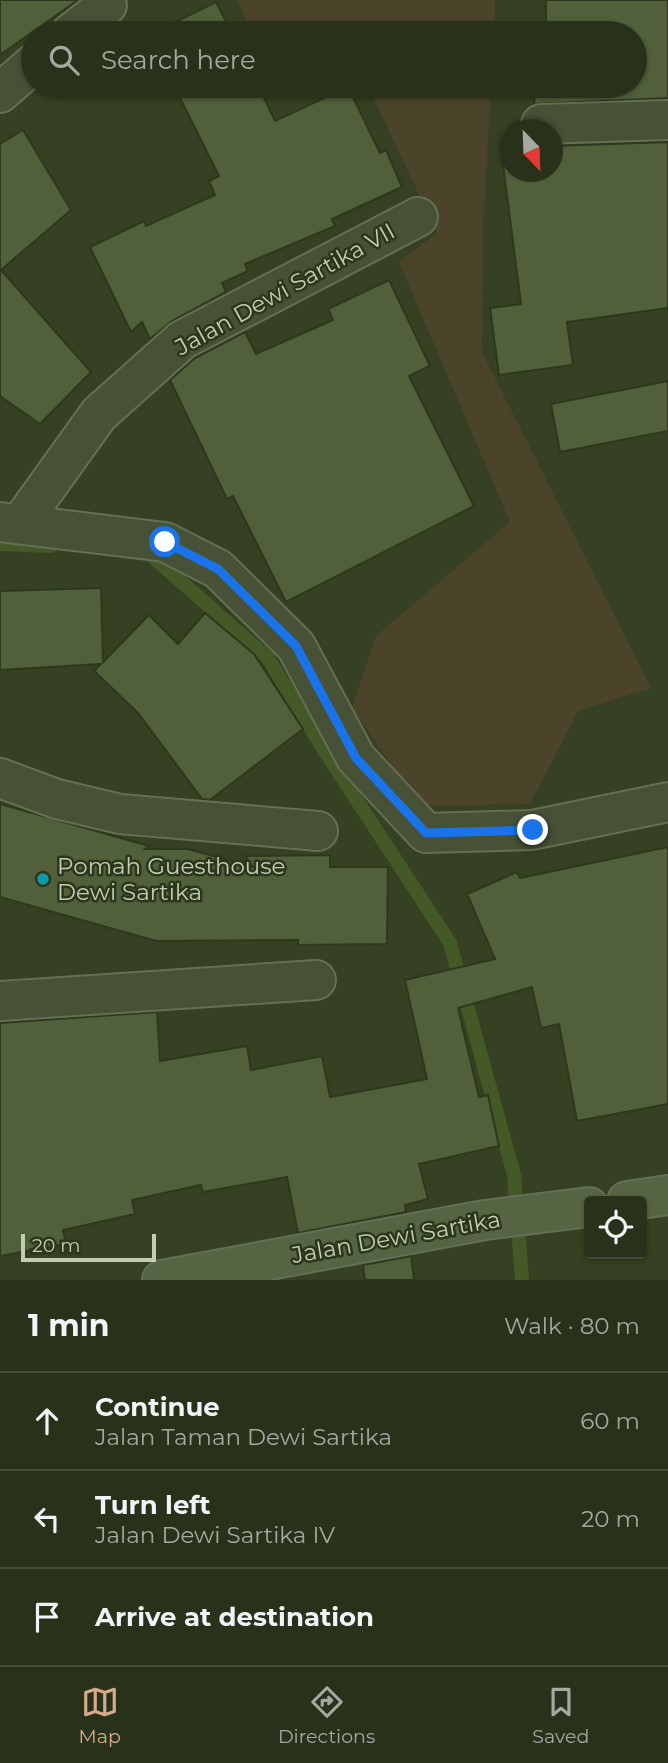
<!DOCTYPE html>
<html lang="en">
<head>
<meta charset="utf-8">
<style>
	:root { --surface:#28311a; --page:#303923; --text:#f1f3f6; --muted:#a5a9a2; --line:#444c39; --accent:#d6ab8b }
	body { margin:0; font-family:Montserrat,sans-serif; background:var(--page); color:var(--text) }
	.controls { position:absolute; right:21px; bottom:21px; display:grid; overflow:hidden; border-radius:7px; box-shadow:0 2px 5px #0004 }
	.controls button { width:63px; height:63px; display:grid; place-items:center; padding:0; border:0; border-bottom:2px solid var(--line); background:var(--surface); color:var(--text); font:35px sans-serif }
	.compass { position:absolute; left:500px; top:119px; width:63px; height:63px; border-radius:50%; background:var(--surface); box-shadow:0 2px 5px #0004; rotate:157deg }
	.scale { position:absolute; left:21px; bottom:18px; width:135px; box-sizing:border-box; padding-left:7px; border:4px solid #c1ccb3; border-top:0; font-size:19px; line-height:24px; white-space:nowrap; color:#c1ccb3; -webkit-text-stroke:5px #2b361b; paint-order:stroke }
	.stop { position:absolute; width:21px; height:21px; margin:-16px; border:5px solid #1a73e8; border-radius:50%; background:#fff }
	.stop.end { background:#1a73e8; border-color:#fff; box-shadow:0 2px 7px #0008 }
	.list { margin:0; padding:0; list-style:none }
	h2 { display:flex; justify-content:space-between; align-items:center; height:91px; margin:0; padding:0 28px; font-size:30px }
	h2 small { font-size:23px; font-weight:400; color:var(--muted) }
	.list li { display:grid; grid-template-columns:46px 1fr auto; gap:21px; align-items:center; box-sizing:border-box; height:98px; padding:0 28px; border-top:2px solid var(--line) }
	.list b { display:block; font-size:26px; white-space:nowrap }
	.list p { margin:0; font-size:23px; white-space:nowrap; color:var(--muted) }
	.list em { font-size:23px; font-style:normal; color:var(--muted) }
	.icon { flex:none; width:38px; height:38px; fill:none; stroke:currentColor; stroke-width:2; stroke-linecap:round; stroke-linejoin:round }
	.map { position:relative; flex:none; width:668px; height:1280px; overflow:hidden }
	.search { position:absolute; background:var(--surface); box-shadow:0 2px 5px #0004; left:21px; right:21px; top:21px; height:77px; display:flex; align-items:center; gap:18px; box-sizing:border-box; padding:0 24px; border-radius:38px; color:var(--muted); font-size:26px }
	.sheet { height:385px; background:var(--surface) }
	nav { display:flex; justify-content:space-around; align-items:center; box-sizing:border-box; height:98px; border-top:2px solid var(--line); background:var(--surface); font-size:19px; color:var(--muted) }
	nav a { display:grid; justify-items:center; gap:4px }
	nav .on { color:var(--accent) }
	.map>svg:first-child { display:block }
	.green { fill:#4b442b }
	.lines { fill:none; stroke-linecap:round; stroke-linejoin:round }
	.stream { stroke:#445926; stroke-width:14 }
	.building { fill:#515f3b; stroke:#2d381d; stroke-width:2 }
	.street-casing { stroke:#646f54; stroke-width:42 }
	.secondary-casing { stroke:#646f54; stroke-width:42 }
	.street { stroke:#465136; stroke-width:38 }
	.secondary { stroke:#566444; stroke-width:38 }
	.route { stroke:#1a73e8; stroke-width:9 }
	.culture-dot { fill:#0f9aa8; stroke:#2b361b; stroke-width:2.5 }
	.labels { text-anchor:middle; stroke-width:5; stroke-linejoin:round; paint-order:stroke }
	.street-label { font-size:23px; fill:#c1ccb3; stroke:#2b361b }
	.poi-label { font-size:23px; fill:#c1ccb3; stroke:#2b361b; text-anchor:start }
</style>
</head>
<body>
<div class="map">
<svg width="668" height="1280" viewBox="0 0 668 1280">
	<rect width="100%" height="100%" fill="#354122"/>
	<!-- green -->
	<g class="green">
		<polygon points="237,0 495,0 494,33 252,33"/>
		<polygon points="368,86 491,86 483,227 482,352 651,688 578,711 530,804 420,806 352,708 376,636 510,522 399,262 437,233"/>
	</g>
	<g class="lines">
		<!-- stream -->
		<g class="stream">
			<polyline points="0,544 51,546"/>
			<polyline points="141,550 145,550 268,658 324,750 450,943 514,1175 522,1280"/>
		</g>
	</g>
	<!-- building -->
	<g class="building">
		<polygon points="0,0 78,0 0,55"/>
		<polygon points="546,0 668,0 668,98 534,104 535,86 635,86 635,33 537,33 538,23 546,23"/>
		<polygon points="216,2 232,33 153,33"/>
		<polygon points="174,86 258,86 275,121 348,87 380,153 386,150 402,187 332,219 335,226 245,264 248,271 222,283 226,292 172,321 150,339 142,322 131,332 90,247 144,221 146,226 215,195 209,181 219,176"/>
		<polygon points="23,130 71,210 1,270 91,372 40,424 0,396 0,144"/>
		<polygon points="668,142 668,308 567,322 573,365 499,375 490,308 521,304 502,157 510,156 510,172 552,172 552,146"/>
		<polygon points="389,280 430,366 409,376 474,506 286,602 233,496 227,499 170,380 195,358 245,332 256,354 333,320 328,309"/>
		<polygon points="668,381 668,431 560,452 551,404"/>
		<polygon points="101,588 103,662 149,615 178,644 205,613 254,654 303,729 210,800 202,799 138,713 94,671 101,664 0,670 0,591"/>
		<polygon points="0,804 149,846 145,849 188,849 253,867 245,856 330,855 330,867 388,867 387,944 298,945 298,940 156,941 0,897"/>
		<polygon points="668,847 668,1104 577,1121 559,1024 541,1028 532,987 458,1008 479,1097 488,1095 499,1146 419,1164 428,1199 405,1205 406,1212 298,1233 287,1177 203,1192 201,1185 132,1200 135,1214 63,1230 66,1244 0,1256 0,1023 157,1012 160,1061 247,1046 251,1070 322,1056 330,1097 427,1079 405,980 495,959 467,894 517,872 520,878"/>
		<polygon points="411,1256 414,1280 365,1280 363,1265"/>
	</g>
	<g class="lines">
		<defs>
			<g id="street">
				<polyline points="71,33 107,5"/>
				<polyline points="0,93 33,64"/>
				<polyline points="541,124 668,120"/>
				<polyline points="0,522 165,542 218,569 296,646 356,758 426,833 532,830 668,802"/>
				<polyline points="20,524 99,414 182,340 418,217"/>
				<polyline points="0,778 57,799 120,814 318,831"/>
				<polyline points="0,1001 316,980"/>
			</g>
			<g id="secondary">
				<polyline points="627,1201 668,1195"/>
				<polyline points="162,1280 485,1220 589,1207"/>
			</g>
		</defs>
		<!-- street casing -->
		<use href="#street" class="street-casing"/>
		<!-- secondary casing -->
		<use href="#secondary" class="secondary-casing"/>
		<!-- street -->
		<use href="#street" class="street"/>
		<!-- secondary -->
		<use href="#secondary" class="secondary"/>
	</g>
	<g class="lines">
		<!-- route -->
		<polyline class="route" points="165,542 218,569 296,646 356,758 426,833 533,830"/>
	</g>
	<!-- markers -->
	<circle class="culture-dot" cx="43" cy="879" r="7"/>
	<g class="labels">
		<!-- street labels -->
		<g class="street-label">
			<text transform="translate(285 289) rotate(-29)" y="8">Jalan Dewi Sartika VII</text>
			<text transform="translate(396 1237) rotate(-10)" y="8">Jalan Dewi Sartika</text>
		</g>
		<!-- poi labels -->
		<g class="poi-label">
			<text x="57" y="874">Pomah Guesthouse<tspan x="57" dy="26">Dewi Sartika</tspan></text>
		</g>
	</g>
</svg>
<div class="controls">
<button><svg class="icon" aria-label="locate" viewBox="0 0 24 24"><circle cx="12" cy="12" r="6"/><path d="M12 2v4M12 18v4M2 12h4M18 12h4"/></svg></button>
</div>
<svg class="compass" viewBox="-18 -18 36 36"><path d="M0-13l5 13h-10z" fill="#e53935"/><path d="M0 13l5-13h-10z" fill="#a5a9a2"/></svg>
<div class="scale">20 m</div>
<div class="stop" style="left:165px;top:542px"></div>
<div class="stop end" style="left:533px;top:830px"></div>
<div class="search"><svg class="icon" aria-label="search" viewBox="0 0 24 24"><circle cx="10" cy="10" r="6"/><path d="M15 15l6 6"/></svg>Search here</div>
</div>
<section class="sheet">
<h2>1 min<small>Walk · 80 m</small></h2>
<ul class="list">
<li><svg class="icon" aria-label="ahead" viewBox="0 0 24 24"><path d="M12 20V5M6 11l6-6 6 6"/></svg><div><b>Continue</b><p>Jalan Taman Dewi Sartika</p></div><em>60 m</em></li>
<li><svg class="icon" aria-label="left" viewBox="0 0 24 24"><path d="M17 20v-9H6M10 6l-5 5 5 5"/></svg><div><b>Turn left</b><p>Jalan Dewi Sartika IV</p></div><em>20 m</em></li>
<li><svg class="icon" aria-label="arrive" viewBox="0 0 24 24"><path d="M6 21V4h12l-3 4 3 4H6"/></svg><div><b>Arrive at destination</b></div></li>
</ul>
</section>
<nav>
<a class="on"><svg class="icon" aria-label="map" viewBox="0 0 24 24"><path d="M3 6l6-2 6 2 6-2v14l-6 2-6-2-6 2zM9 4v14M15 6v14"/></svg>Map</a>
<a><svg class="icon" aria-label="directions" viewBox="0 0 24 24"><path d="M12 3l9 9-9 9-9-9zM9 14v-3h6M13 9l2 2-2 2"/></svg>Directions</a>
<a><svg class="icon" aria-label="saved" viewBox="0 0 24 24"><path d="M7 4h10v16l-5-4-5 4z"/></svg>Saved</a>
</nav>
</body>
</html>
